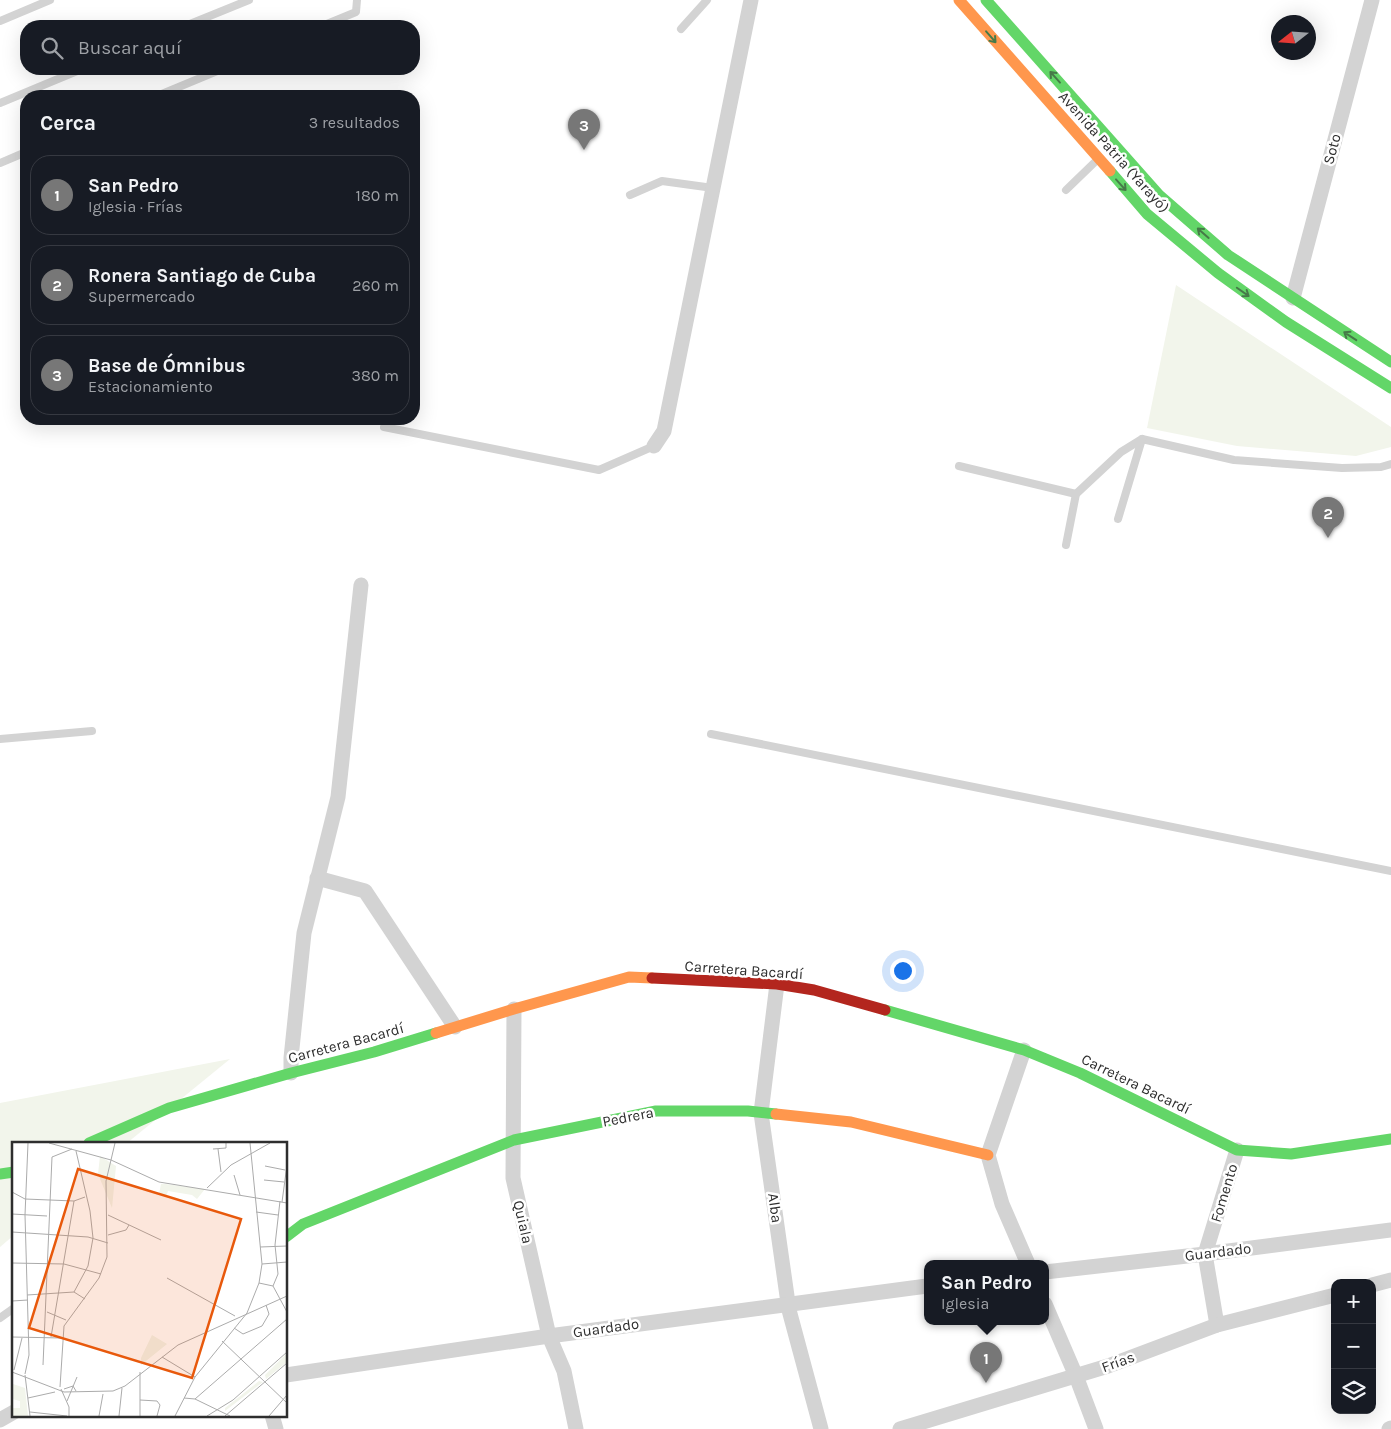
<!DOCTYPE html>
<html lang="es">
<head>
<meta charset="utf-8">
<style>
	:root { --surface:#171b24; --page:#20242c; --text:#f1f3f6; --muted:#9ea1a6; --line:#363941; --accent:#777 }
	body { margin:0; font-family:Karla,sans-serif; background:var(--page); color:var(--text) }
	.controls { position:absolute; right:15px; bottom:15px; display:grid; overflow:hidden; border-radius:10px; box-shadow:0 5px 20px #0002 }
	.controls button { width:45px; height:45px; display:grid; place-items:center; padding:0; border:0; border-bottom:1px solid var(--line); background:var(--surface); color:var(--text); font:25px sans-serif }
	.compass { position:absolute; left:1271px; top:15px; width:45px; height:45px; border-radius:50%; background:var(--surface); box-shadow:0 5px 20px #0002; rotate:253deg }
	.you { position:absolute; left:902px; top:970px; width:18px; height:18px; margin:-12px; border:4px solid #fff; border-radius:50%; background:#1a73e8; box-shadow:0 0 0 8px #1a73e833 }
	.badge { display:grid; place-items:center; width:32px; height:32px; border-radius:50%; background:var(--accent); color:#fff; font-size:16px; font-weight:700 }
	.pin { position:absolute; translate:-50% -41px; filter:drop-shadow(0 1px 2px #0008) }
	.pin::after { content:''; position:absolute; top:26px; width:18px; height:15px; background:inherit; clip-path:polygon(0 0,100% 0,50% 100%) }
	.popup { position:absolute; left:924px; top:1260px; width:125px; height:65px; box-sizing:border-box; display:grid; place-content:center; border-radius:10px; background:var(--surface); filter:drop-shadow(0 1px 4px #0005); font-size:16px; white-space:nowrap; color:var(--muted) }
	.popup b { font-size:19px; color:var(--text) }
	.popup::after { content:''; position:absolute; left:50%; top:100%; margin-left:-10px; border:10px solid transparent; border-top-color:var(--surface) }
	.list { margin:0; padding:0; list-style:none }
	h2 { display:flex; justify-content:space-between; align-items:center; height:65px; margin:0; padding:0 20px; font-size:21px }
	h2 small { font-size:16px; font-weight:400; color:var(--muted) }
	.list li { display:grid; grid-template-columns:32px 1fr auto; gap:15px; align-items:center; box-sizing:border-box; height:80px; margin:0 10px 10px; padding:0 10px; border:1px solid var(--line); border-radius:20px }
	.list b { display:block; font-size:19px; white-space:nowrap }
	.list p { margin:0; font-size:16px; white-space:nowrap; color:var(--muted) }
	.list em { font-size:16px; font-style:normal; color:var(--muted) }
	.icon { flex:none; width:28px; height:28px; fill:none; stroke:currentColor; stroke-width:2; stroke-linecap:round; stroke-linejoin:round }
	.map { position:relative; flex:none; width:1391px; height:1429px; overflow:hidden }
	.search { position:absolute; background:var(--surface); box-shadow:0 5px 20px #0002; left:20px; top:20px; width:400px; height:55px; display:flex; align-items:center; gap:12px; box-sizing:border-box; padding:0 18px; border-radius:20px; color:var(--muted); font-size:19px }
	.panel { position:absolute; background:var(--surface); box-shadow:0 5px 20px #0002; left:20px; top:90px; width:400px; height:335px; border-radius:20px }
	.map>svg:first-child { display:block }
	.green { fill:#f2f5eb }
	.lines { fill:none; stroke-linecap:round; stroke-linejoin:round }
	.lane { stroke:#d3d3d3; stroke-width:8 }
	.street { stroke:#d3d3d3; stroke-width:15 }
	.fast { stroke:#63d668; stroke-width:11 }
	.slow { stroke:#ff974d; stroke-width:11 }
	.jam { stroke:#b3261e; stroke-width:11 }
	.oneway { stroke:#467a48 }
	.labels { text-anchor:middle; stroke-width:5; stroke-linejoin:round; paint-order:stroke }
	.street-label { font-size:15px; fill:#2e2e2e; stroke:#fff }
	.inset-road { fill:none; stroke:#ababab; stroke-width:1 }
	.view { fill:#e8590c; fill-opacity:0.15; stroke:#e8590c; stroke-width:2.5 }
	.inset-edge { fill:none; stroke:#2e2e2e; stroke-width:2.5 }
</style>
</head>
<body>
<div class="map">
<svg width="1391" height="1429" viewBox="0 0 1391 1429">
	<rect width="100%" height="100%" fill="#fff"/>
	<!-- green -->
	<g class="green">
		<polygon points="1176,285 1391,427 1391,447 1356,456 1237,446 1147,428"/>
		<polygon points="230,1059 127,1143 14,1143 14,1235 0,1247 0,1103"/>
	</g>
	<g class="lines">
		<!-- lane -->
		<g class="lane">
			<polyline points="0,21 50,0"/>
			<polyline points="185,26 249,0"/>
			<polyline points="322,26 356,12 357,0"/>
			<polyline points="681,29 707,0"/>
			<polyline points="157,96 222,69"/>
			<polyline points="0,103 82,69"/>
			<polyline points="0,163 26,152"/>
			<polyline points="1066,190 1097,160"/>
			<polyline points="630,195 662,181 713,188"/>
			<polyline points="384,427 599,470 654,446"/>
			<polyline points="959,466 1076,494"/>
			<polyline points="1118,519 1142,439 1234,460 1342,468 1381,467 1391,464"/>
			<polyline points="1066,545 1076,494 1121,452 1142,439"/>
			<polyline points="711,734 1391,871"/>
			<polyline points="0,739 92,731"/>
			<polyline points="0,1318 14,1308"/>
		</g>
		<!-- street -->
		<g class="street">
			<polyline points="1293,298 1372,0"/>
			<polyline points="654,446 664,431 751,0"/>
			<polyline points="317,878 365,891 455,1027"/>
			<polyline points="777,984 761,1113 789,1310 821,1429"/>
			<polyline points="514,1009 513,1178 549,1336 564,1371 576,1429"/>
			<polyline points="1024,1050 988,1155 1002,1204 1028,1264"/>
			<polyline points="291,1073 291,1058 304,933 338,797 361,585"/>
			<polyline points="1045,1272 1205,1254 1391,1230"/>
			<polyline points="1372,1285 1391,1280"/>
			<polyline points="1045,1304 1076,1376 1096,1429"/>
			<polyline points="1217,1325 1205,1254 1237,1150"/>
			<polyline points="286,1375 549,1336 927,1286"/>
			<polyline points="272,1415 276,1429"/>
			<polyline points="0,1420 14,1412"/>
			<polyline points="900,1429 1108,1366 1217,1325 1335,1295"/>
			<polyline points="1389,1429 1391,1428"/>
		</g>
		<!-- fast -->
		<g class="fast">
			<polyline points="986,0 1159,195 1228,255 1391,362"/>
			<polyline points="1110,171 1147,214 1218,273 1286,322 1391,388"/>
			<polyline points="885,1010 1024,1050 1080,1073 1237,1150 1291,1154 1391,1139"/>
			<polyline points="89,1143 169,1108 291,1073 374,1052 436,1033"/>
			<polyline points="0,1174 14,1172"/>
			<polyline points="286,1237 303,1224 514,1140 656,1111 748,1111 776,1114"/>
		</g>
		<!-- slow -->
		<g class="slow">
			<polyline points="959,0 1110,171"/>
			<polyline points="436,1033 514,1009 629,977 652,978"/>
			<polyline points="776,1114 851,1122 988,1155"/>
		</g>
		<!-- jam -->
		<polyline class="jam" points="652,978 777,984 814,990 885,1010"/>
	</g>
	<!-- one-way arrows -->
	<defs><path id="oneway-shaft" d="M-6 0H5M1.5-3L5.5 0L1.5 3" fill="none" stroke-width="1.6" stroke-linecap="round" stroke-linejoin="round" transform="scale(1.25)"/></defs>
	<g class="oneway">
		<use href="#oneway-shaft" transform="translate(991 37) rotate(49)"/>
		<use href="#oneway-shaft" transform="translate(1055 77) rotate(-132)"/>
		<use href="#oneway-shaft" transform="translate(1121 185) rotate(48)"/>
		<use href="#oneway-shaft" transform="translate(1203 233) rotate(-139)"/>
		<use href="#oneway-shaft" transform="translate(1243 292) rotate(35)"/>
		<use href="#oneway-shaft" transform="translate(1350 336) rotate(-147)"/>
	</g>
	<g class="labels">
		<!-- street labels -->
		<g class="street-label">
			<text transform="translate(1332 149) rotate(-75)" y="5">Soto</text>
			<text transform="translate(1114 152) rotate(48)" y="5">Avenida Patria (Yarayó)</text>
			<text transform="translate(744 970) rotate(4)" y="5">Carretera Bacardí</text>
			<text transform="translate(346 1043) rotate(-15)" y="5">Carretera Bacardí</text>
			<text transform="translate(1136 1084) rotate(26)" y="5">Carretera Bacardí</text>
			<text transform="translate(628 1117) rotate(-11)" y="5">Pedrera</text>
			<text transform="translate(1224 1193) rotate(-73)" y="5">Fomento</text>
			<text transform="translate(775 1208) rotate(82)" y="5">Alba</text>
			<text transform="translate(523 1222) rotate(77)" y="5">Quiala</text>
			<text transform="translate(1218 1252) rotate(-7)" y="5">Guardado</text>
			<text transform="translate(606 1328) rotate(-8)" y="5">Guardado</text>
			<text transform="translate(1118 1362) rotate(-20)" y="5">Frías</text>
		</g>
	</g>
	<!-- overview -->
	<g transform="translate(12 1142)">
		<rect width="275" height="275" fill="#fff"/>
		<path d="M88,14L104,24L100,66L86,32ZM149,42H153L193,47L185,57L180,53L156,49L154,55L147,52ZM140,193L155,202L129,223V216ZM275,211V220L254,237L253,233ZM247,239L251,240L213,269V266ZM1,242L13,246L16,274H0V266H8V259L0,257Z" fill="#f2f5eb"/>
		<path class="inset-road" d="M37,1L99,18L103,1M201,7L214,6V1M206,7L209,30M253,24L273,28M222,33L228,53M252,38L272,40M195,46L219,23L258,1M0,50L13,57L62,59L73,55M270,60L275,23M244,70L266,73M0,72L35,74M96,73L149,98M0,90L76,95L96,101M96,93L114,88L117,83M248,105L275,104M0,121L52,122L89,132M250,122L275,120M155,136L223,174M247,141L261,144L275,170M261,144L266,132L263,103L268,59M62,150L76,124L81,96L78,69L64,9M15,153L62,150L73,157M0,159L16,158M35,170L54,178M222,186L231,192L250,184L257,172L254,163M0,195L50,196M39,195L62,59M210,199L275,261M150,215L183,235M31,223L40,15L60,7M2,228L10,196M0,230L52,250L101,249L113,244L166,203L275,154M128,230V274M13,232L17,213L13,73L16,1M13,233L18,274M48,245L52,184L87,136L95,115L94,39L99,18L147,40L275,61M49,247L57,265V274M52,247L61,244L64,249M16,256L43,250M172,256L183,257L218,274M183,257L275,177M128,258L145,259L148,263L145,274M55,259L65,235M18,270L55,274M87,274L91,252M107,274L110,246M163,274L183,235L235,171L247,141L250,122L238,1M195,274L221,258L275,210M213,274L275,221M257,274L275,253"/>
		<path class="view" d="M66,27L229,77L180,236L17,186Z"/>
		<rect width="275" height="275" class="inset-edge"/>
	</g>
</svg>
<div class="controls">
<button>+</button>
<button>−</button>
<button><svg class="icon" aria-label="layers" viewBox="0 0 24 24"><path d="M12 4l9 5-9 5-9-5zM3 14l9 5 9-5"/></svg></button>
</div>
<svg class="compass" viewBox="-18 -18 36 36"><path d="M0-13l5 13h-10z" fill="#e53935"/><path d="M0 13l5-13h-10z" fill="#9ea1a6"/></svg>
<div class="you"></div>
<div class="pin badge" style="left:986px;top:1383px">1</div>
<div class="popup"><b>San Pedro</b>Iglesia</div>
<div class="pin badge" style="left:1328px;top:538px">2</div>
<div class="pin badge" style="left:584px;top:150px">3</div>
<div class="search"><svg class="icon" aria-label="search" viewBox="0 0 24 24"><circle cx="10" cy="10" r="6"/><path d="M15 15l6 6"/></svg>Buscar aquí</div>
<section class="panel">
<h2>Cerca<small>3 resultados</small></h2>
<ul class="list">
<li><span class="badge">1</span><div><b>San Pedro</b><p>Iglesia · Frías</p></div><em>180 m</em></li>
<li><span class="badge">2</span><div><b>Ronera Santiago de Cuba</b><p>Supermercado</p></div><em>260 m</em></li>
<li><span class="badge">3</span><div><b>Base de Ómnibus</b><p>Estacionamiento</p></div><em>380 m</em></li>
</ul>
</section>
</div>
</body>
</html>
